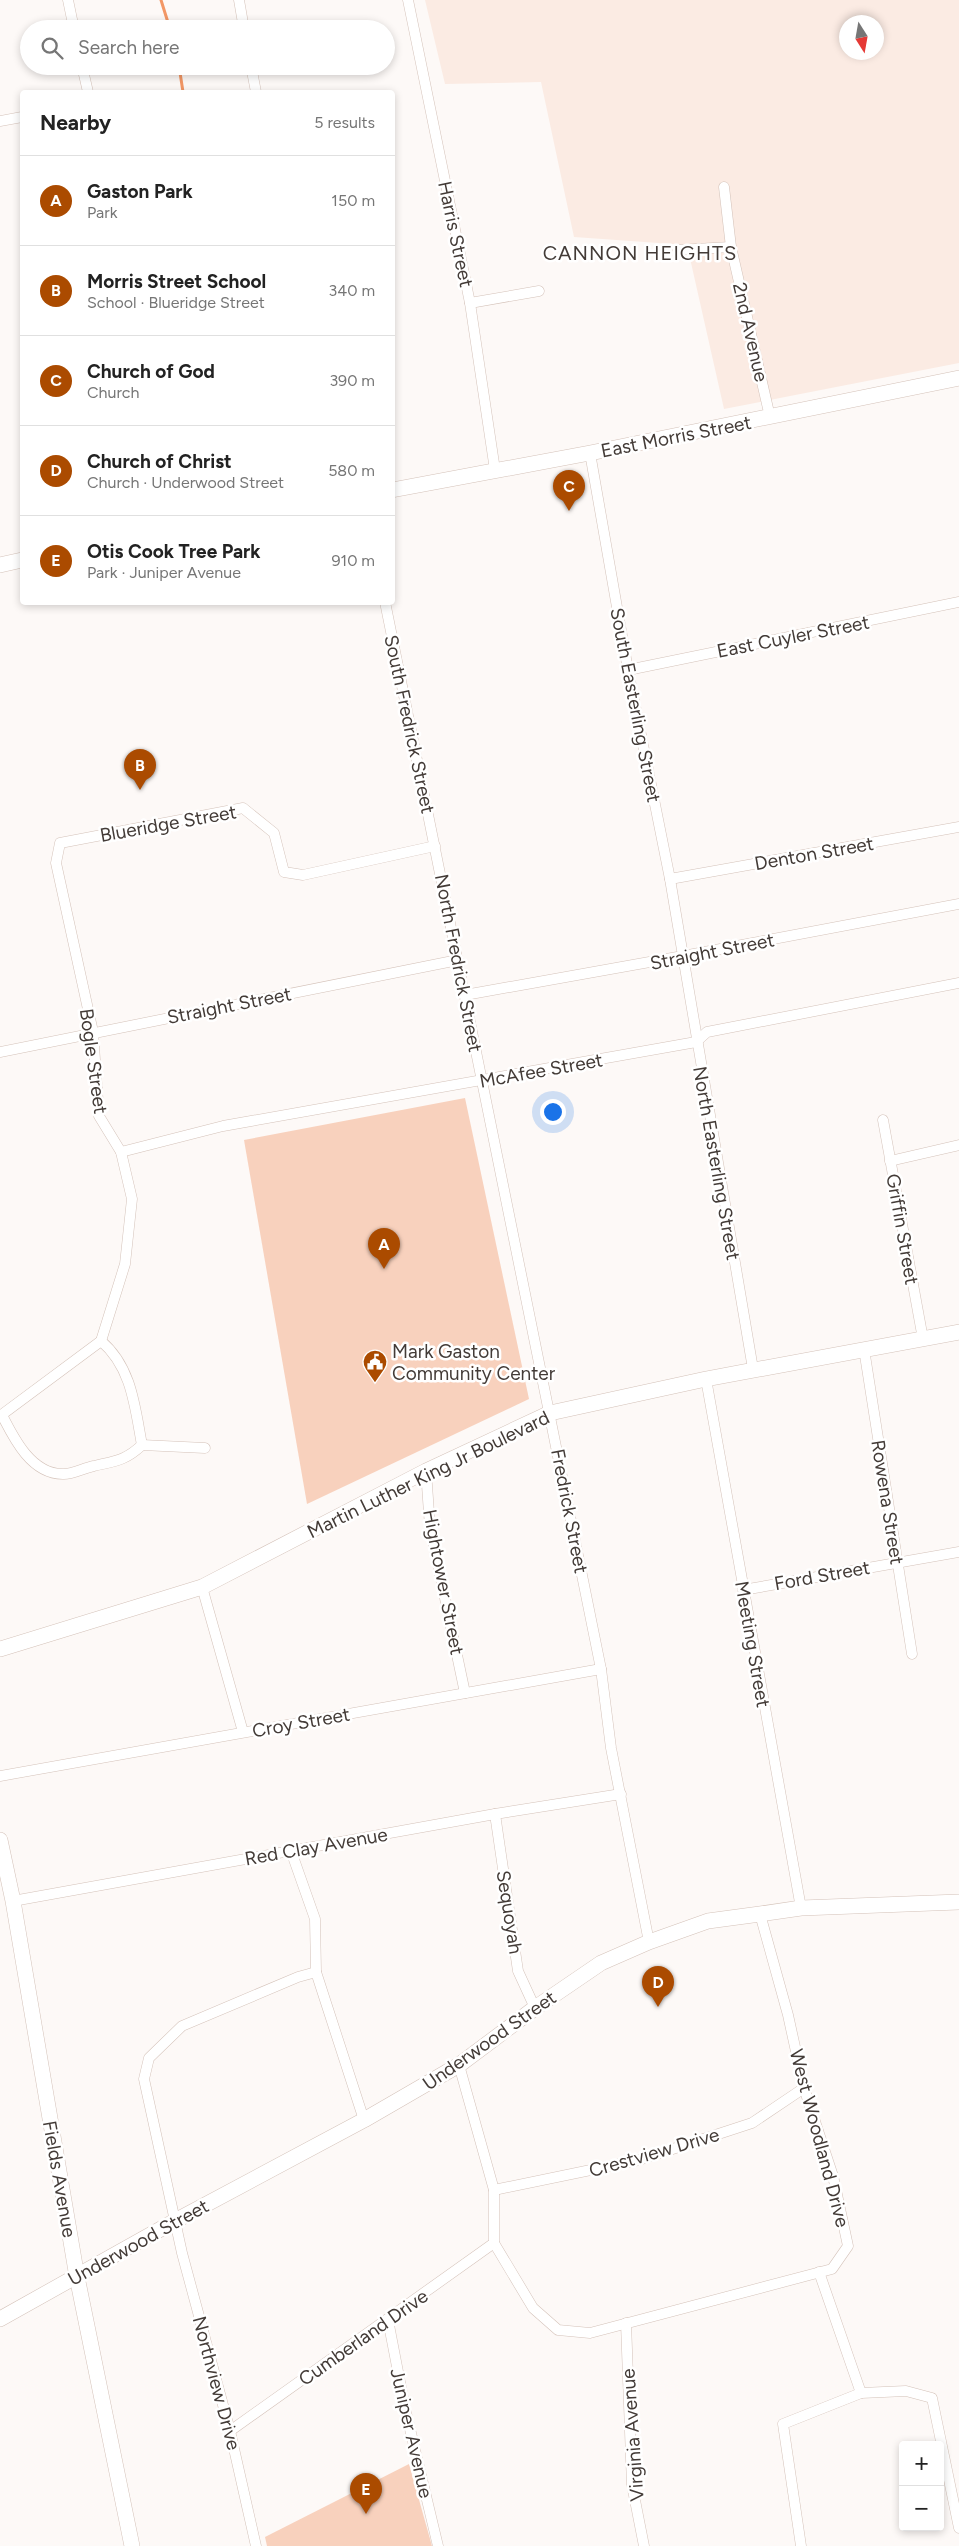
<!DOCTYPE html>
<html lang="en">
<head>
<meta charset="utf-8">
<style>
	:root { --surface:#fff; --page:#f2f2f2; --text:#222; --muted:#767676; --line:#e0e0e0; --accent:#ab4b00 }
	body { margin:0; font-family:Figtree,sans-serif; background:var(--page); color:var(--text) }
	.controls { position:absolute; right:15px; bottom:15px; display:grid; overflow:hidden; border-radius:5px; box-shadow:0 2px 8px #0003 }
	.controls button { width:45px; height:45px; display:grid; place-items:center; padding:0; border:0; border-bottom:1px solid var(--line); background:var(--surface); color:var(--text); font:25px sans-serif }
	.compass { position:absolute; left:839px; top:15px; width:45px; height:45px; border-radius:50%; background:var(--surface); box-shadow:0 2px 8px #0003; rotate:169deg }
	.you { position:absolute; left:552px; top:1111px; width:18px; height:18px; margin:-12px; border:4px solid #fff; border-radius:50%; background:#1a73e8; box-shadow:0 0 0 8px #1a73e833 }
	.badge { display:grid; place-items:center; width:32px; height:32px; border-radius:50%; background:var(--accent); color:#fff; font-size:16px; font-weight:700 }
	.pin { position:absolute; translate:-50% -41px; filter:drop-shadow(0 1px 2px #0008) }
	.pin::after { content:''; position:absolute; top:26px; width:18px; height:15px; background:inherit; clip-path:polygon(0 0,100% 0,50% 100%) }
	.list { margin:0; padding:0; list-style:none }
	h2 { display:flex; justify-content:space-between; align-items:center; height:65px; margin:0; padding:0 20px; font-size:21px }
	h2 small { font-size:16px; font-weight:400; color:var(--muted) }
	.list li { display:grid; grid-template-columns:32px 1fr auto; gap:15px; align-items:center; box-sizing:border-box; height:90px; padding:0 20px; border-top:1px solid var(--line) }
	.list b { display:block; font-size:19px; white-space:nowrap }
	.list p { margin:0; font-size:16px; white-space:nowrap; color:var(--muted) }
	.list em { font-size:16px; font-style:normal; color:var(--muted) }
	.icon { flex:none; width:28px; height:28px; fill:none; stroke:currentColor; stroke-width:2; stroke-linecap:round; stroke-linejoin:round }
	.map { position:relative; flex:none; width:959px; height:2546px; overflow:hidden }
	.search { position:absolute; background:var(--surface); box-shadow:0 2px 8px #0003; left:20px; top:20px; width:375px; height:55px; display:flex; align-items:center; gap:12px; box-sizing:border-box; padding:0 18px; border-radius:28px; color:var(--muted); font-size:19px }
	.panel { position:absolute; background:var(--surface); box-shadow:0 2px 8px #0003; left:20px; top:90px; width:375px; height:515px; border-radius:5px }
	.map>svg:first-child { display:block }
	.built { fill:#fbebe3; fill-rule:evenodd }
	.green { fill:#f8d1bd }
	.lines { fill:none; stroke-linecap:round; stroke-linejoin:round }
	.stream { stroke:#f39765; stroke-width:3 }
	.street-casing { stroke:#d4c2b9; stroke-width:11 }
	.secondary-casing { stroke:#d4c2b9; stroke-width:16 }
	.street { stroke:#fff; stroke-width:10 }
	.secondary { stroke:#fff; stroke-width:15 }
	.labels { text-anchor:middle; stroke-width:5; stroke-linejoin:round; paint-order:stroke }
	.street-label { font-size:19px; fill:#433b37; stroke:#fff }
	.poi-label { font-size:19px; fill:#433b37; stroke:#fff; text-anchor:start }
	.neighbourhood-label { font-size:20px; letter-spacing:1px; fill:#433b37; stroke:#fff }
</style>
</head>
<body>
<div class="map">
<svg width="959" height="2546" viewBox="0 0 959 2546">
	<rect width="100%" height="100%" fill="#fdf9f7"/>
	<!-- built -->
	<path class="built" d="M425,0H959V363L724,409L687,245L574,237L541,82L445,84ZM846,22H876V52H846Z"/>
	<!-- green -->
	<g class="green">
		<polygon points="465,1098 529,1399 307,1504 244,1140"/>
		<polygon points="409,2464 432,2546 267,2546 265,2537"/>
	</g>
	<g class="lines">
		<!-- stream -->
		<g class="stream">
			<polyline points="161,0 170,29"/>
			<polyline points="179,66 183,92"/>
		</g>
		<defs>
			<g id="street">
				<polyline points="68,0 74,29"/>
				<polyline points="239,0 244,29"/>
				<polyline points="408,0 470,303 495,470"/>
				<polyline points="82,66 88,92"/>
				<polyline points="251,66 256,92"/>
				<polyline points="0,121 22,117"/>
				<polyline points="724,187 731,247 770,417"/>
				<polyline points="678,250 731,247"/>
				<polyline points="470,303 539,291"/>
				<polyline points="590,453 628,670 670,879 753,1369"/>
				<polyline points="385,602 601,1669 611,1748 649,1942"/>
				<polyline points="628,670 959,602"/>
				<polyline points="670,879 959,827"/>
				<polyline points="465,995 683,956 959,904"/>
				<polyline points="0,1052 458,960"/>
				<polyline points="883,1120 923,1339"/>
				<polyline points="121,1152 223,1126 696,1042 707,1032 959,983"/>
				<polyline points="890,1161 959,1145"/>
				<polyline points="101,1341 125,1264 132,1199 121,1152 99,1116 93,1032 56,863 60,843 243,808 274,833 284,872 303,875 435,846"/>
				<path d="M101,1341C132,1367 135,1408 142,1445"/>
				<polyline points="864,1349 912,1654"/>
				<polyline points="706,1379 801,1908"/>
				<path d="M2,1415C14,1439 32,1475 64,1474C73,1474 84,1468 94,1466C115,1461 125,1461 142,1445"/>
				<polyline points="0,1416 101,1341"/>
				<polyline points="142,1445 205,1448"/>
				<polyline points="426,1471 430,1527 465,1693"/>
				<polyline points="202,1587 243,1732"/>
				<polyline points="743,1590 959,1552"/>
				<polyline points="0,1776 601,1669"/>
				<polyline points="495,1814 518,1971 535,2008"/>
				<polyline points="291,1851 315,1919 316,1972"/>
				<polyline points="13,1901 495,1814 621,1794"/>
				<polyline points="459,2065 494,2190 494,2243 533,2308 558,2330 590,2333 832,2269 848,2246 833,2176 804,2088 788,2015 760,1914"/>
				<polyline points="494,2190 639,2160 752,2123 804,2088"/>
				<polyline points="819,2272 861,2393"/>
				<polyline points="388,2320 405,2408 438,2546"/>
				<polyline points="626,2323 632,2485 644,2546"/>
				<polyline points="230,2431 494,2243"/>
				<polyline points="256,2546 230,2431 182,2253 144,2079 149,2058 182,2026 298,1977 316,1972 364,2120"/>
				<polyline points="801,2546 783,2424 861,2393 906,2391 932,2398 959,2528"/>
			</g>
			<g id="secondary">
				<polyline points="392,490 590,453 959,378"/>
				<polyline points="0,565 22,560"/>
				<polyline points="0,1649 202,1587 426,1471 550,1413 706,1379 959,1332"/>
				<polyline points="0,1840 13,1901 77,2277 132,2546"/>
				<polyline points="0,2319 175,2221 364,2120 459,2065 535,2008 601,1963 649,1942 708,1921 760,1914 801,1908 959,1902"/>
			</g>
		</defs>
		<!-- street casing -->
		<use href="#street" class="street-casing"/>
		<!-- secondary casing -->
		<use href="#secondary" class="secondary-casing"/>
		<!-- street -->
		<use href="#street" class="street"/>
		<!-- secondary -->
		<use href="#secondary" class="secondary"/>
	</g>
	<!-- icons -->
	<defs>
		<symbol id="civic-pin" viewBox="-11 -11 22 30"><path d="M0 17L-7.5 6A9.5 9.5 0 1 1 7.5 6Z" fill="#ab4b00" stroke="#fff"/><path d="M-.6-6.5H3V-4.5H.6V-3L4-1V1h2V6H-6V1h2V-1L-.6-3ZM-1.2 2.5V6h2.4V2.5Z" fill="#fff"/></symbol>
	</defs>
	<g fill-rule="evenodd">
		<use href="#civic-pin" x="361" y="1348" width="28" height="38"/>
	</g>
	<g class="labels">
		<!-- street labels -->
		<g class="street-label">
			<text transform="translate(456 234) rotate(78)" y="7">Harris Street</text>
			<text transform="translate(751 332) rotate(77)" y="7">2nd Avenue</text>
			<text transform="translate(676 436) rotate(-11)" y="7">East Morris Street</text>
			<text transform="translate(793 636) rotate(-11)" y="7">East Cuyler Street</text>
			<text transform="translate(636 705) rotate(79)" y="7">South Easterling Street</text>
			<text transform="translate(410 724) rotate(78)" y="7">South Fredrick Street</text>
			<text transform="translate(168 823) rotate(-10)" y="7">Blueridge Street</text>
			<text transform="translate(814 853) rotate(-10)" y="7">Denton Street</text>
			<text transform="translate(712 951) rotate(-11)" y="7">Straight Street</text>
			<text transform="translate(459 963) rotate(79)" y="7">North Fredrick Street</text>
			<text transform="translate(229 1005) rotate(-11)" y="7">Straight Street</text>
			<text transform="translate(94 1061) rotate(82)" y="7">Bogle Street</text>
			<text transform="translate(541 1070) rotate(-10)" y="7">McAfee Street</text>
			<text transform="translate(717 1163) rotate(80)" y="7">North Easterling Street</text>
			<text transform="translate(903 1229) rotate(80)" y="7">Griffin Street</text>
			<text transform="translate(428 1474) rotate(-26)" y="7">Martin Luther King Jr Boulevard</text>
			<text transform="translate(888 1502) rotate(81)" y="7">Rowena Street</text>
			<text transform="translate(570 1511) rotate(79)" y="7">Fredrick Street</text>
			<text transform="translate(822 1575) rotate(-10)" y="7">Ford Street</text>
			<text transform="translate(444 1582) rotate(79)" y="7">Hightower Street</text>
			<text transform="translate(753 1644) rotate(80)" y="7">Meeting Street</text>
			<text transform="translate(301 1722) rotate(-10)" y="7">Croy Street</text>
			<text transform="translate(316 1846) rotate(-10)" y="7">Red Clay Avenue</text>
			<text transform="translate(510 1912) rotate(81)" y="7">Sequoyah</text>
			<text transform="translate(489 2040) rotate(-35)" y="7">Underwood Street</text>
			<text transform="translate(820 2138) rotate(75)" y="7">West Woodland Drive</text>
			<text transform="translate(654 2152) rotate(-16)" y="7">Crestview Drive</text>
			<text transform="translate(60 2179) rotate(80)" y="7">Fields Avenue</text>
			<text transform="translate(138 2242) rotate(-29)" y="7">Underwood Street</text>
			<text transform="translate(363 2337) rotate(-35)" y="7">Cumberland Drive</text>
			<text transform="translate(217 2383) rotate(75)" y="7">Northview Drive</text>
			<text transform="translate(412 2433) rotate(77)" y="7">Juniper Avenue</text>
			<text transform="translate(632 2435) rotate(-94)" y="7">Virginia Avenue</text>
		</g>
		<!-- poi labels -->
		<g class="poi-label">
			<text x="392" y="1358">Mark Gaston<tspan x="392" dy="22">Community Center</tspan></text>
		</g>
		<!-- neighbourhood labels -->
		<g class="neighbourhood-label">
			<text x="640" y="260">CANNON HEIGHTS</text>
		</g>
	</g>
</svg>
<div class="controls">
<button>+</button>
<button>−</button>
</div>
<svg class="compass" viewBox="-18 -18 36 36"><path d="M0-13l5 13h-10z" fill="#e53935"/><path d="M0 13l5-13h-10z" fill="#767676"/></svg>
<div class="you"></div>
<div class="pin badge" style="left:384px;top:1269px">A</div>
<div class="pin badge" style="left:140px;top:790px">B</div>
<div class="pin badge" style="left:569px;top:511px">C</div>
<div class="pin badge" style="left:658px;top:2007px">D</div>
<div class="pin badge" style="left:366px;top:2514px">E</div>
<div class="search"><svg class="icon" aria-label="search" viewBox="0 0 24 24"><circle cx="10" cy="10" r="6"/><path d="M15 15l6 6"/></svg>Search here</div>
<section class="panel">
<h2>Nearby<small>5 results</small></h2>
<ul class="list">
<li><span class="badge">A</span><div><b>Gaston Park</b><p>Park</p></div><em>150 m</em></li>
<li><span class="badge">B</span><div><b>Morris Street School</b><p>School · Blueridge Street</p></div><em>340 m</em></li>
<li><span class="badge">C</span><div><b>Church of God</b><p>Church</p></div><em>390 m</em></li>
<li><span class="badge">D</span><div><b>Church of Christ</b><p>Church · Underwood Street</p></div><em>580 m</em></li>
<li><span class="badge">E</span><div><b>Otis Cook Tree Park</b><p>Park · Juniper Avenue</p></div><em>910 m</em></li>
</ul>
</section>
</div>
</body>
</html>
